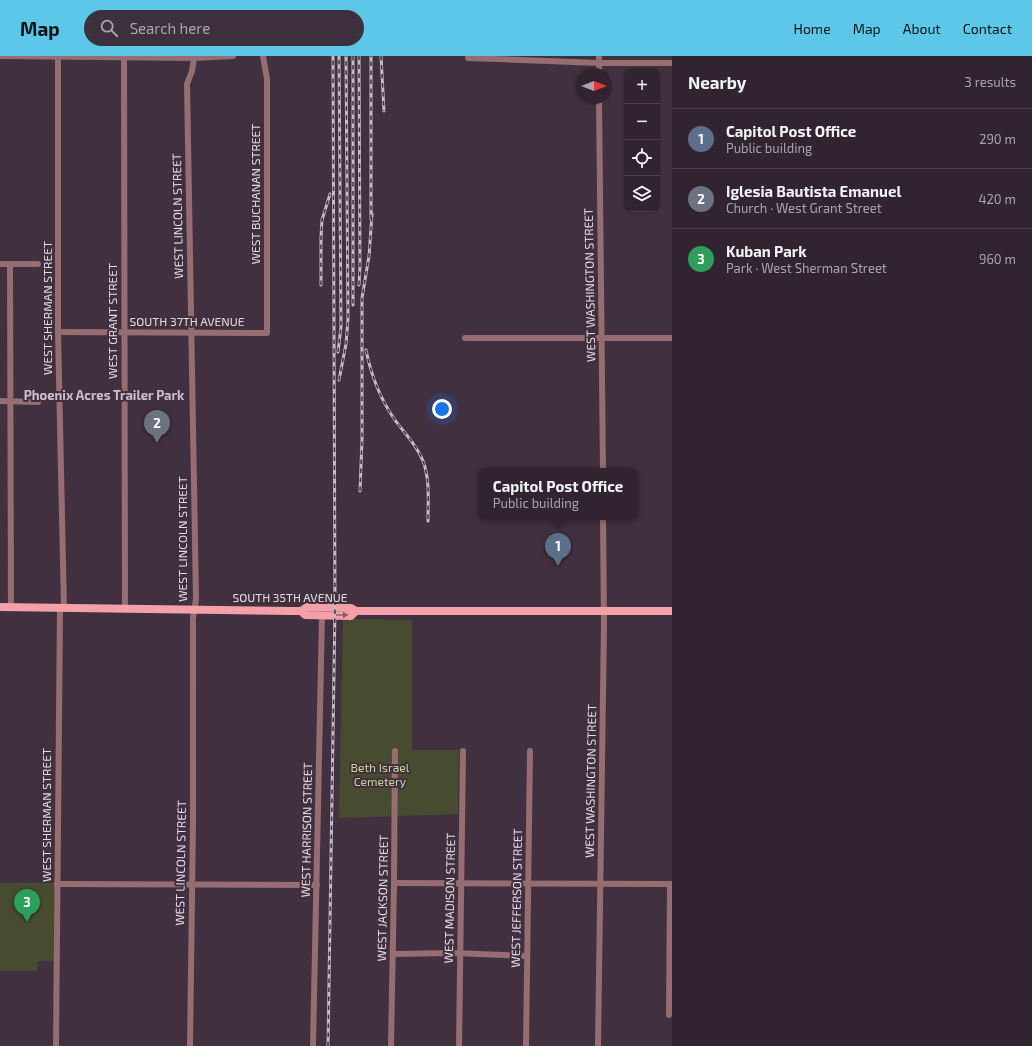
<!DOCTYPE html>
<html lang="en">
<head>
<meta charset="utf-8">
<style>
	:root { --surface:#312430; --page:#3d303c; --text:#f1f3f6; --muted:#a8a4ab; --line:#4c414c; --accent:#5cc7e8 }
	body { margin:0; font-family:"Exo 2",sans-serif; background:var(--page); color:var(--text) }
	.controls { position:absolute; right:12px; top:12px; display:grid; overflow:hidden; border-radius:8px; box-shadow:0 1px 3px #0004 }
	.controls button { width:36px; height:36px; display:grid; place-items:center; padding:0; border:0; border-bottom:1px solid var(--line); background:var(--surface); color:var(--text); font:20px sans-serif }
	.compass { position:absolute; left:576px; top:12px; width:36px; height:36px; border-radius:50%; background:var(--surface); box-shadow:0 1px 3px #0004; rotate:90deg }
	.you { position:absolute; left:442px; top:353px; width:14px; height:14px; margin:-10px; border:3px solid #fff; border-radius:50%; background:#1a73e8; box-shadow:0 0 0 6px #1a73e833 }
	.badge { display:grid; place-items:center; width:26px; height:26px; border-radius:50%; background:var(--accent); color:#fff; font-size:13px; font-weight:700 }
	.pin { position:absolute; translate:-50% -33px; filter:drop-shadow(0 1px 2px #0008) }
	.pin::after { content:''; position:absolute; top:21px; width:14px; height:12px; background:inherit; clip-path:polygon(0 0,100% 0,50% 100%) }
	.popup { position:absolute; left:478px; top:412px; width:160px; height:52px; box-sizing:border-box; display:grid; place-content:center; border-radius:8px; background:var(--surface); filter:drop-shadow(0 1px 3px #0005); font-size:13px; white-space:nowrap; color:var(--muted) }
	.popup b { font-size:15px; color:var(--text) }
	.popup::after { content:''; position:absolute; left:50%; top:100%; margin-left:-8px; border:8px solid transparent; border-top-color:var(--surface) }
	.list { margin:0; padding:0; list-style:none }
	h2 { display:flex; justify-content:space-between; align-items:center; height:52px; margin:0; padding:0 16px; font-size:17px }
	h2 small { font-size:13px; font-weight:400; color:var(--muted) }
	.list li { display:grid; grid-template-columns:26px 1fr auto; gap:12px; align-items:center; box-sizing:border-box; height:60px; padding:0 16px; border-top:1px solid var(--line) }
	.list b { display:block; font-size:15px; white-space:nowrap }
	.list p { margin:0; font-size:13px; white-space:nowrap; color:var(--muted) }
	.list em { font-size:13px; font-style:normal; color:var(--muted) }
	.icon { flex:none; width:22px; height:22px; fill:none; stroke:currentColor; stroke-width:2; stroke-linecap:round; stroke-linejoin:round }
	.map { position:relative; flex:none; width:672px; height:990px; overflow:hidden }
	header { display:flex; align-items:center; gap:24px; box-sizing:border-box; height:56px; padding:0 20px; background:var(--accent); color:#111 }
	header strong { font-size:19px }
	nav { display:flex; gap:22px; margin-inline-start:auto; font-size:14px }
	.search { width:280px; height:36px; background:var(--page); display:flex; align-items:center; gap:10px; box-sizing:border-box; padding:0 14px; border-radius:22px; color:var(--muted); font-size:15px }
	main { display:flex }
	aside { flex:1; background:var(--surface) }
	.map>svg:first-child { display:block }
	.green { fill:#474c31 }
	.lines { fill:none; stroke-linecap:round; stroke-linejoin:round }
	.stream { stroke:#00232e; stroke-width:1.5 }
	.minor { stroke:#966d70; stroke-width:6 }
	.major { stroke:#f4a0a8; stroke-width:8 }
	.rail-casing { stroke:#c6bac5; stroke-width:3 }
	.rail { stroke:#413040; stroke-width:1.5; stroke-dasharray:4.5; stroke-linecap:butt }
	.oneway { fill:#895d6a }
	.labels { text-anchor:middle; stroke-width:4; stroke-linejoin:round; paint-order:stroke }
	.street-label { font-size:12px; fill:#e5dae4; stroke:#413040 }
	.park-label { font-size:12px; fill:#cad794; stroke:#413040 }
	.neighbourhood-label { font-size:13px; font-weight:bold; fill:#cfbace; stroke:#413040 }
</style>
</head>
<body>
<header>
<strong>Map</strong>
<div class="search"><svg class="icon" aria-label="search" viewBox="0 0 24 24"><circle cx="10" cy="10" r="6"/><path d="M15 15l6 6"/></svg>Search here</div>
<nav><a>Home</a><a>Map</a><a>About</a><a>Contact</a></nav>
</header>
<main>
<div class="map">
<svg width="672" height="990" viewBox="0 0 672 990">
	<rect width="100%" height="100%" fill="#413040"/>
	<!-- green -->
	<g class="green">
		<polygon points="343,563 412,564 412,694 459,694 458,758 339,762"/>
		<polygon points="0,827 55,827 54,905 38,905 37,915 0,915"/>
	</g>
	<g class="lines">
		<!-- stream -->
		<g class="stream">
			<polyline points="33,843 39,844"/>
			<polyline points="29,844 31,844"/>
		</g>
		<!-- minor -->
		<g class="minor">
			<polyline points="0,0 194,2 233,0"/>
			<polyline points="58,0 58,276 64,552"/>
			<polyline points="599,0 599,18"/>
			<polyline points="124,1 125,553"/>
			<polyline points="468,2 599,7 672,7"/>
			<polyline points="599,42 603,415"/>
			<polyline points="0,208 38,208"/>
			<polyline points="10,208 11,551"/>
			<polyline points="58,276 267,277 267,23 263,0"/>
			<polyline points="465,282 672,282"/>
			<polyline points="0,345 38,346"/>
			<polyline points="394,827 672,828"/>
			<polyline points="57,828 317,829"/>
			<polyline points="393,898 453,897 527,900"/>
			<polyline points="669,959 670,828"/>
			<polyline points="56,990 60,552"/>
			<polyline points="190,990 193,766 193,562 196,543 187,28 192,15 194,2"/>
			<polyline points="313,990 322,559"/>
			<polyline points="391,990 394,827 395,695"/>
			<polyline points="459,990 463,695"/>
			<polyline points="526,990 530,695"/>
			<polyline points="598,990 604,568 603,461"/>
		</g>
		<!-- major -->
		<g class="major">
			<polyline points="0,551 291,555 301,555 307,551 351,552 356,555 672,555"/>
			<polyline points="301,555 305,559 351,560 356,555"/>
		</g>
		<defs>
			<g id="rail">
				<polyline points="353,0 353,249"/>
				<polyline points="381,0 384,55"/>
				<polyline points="371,163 371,0"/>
				<polyline points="321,229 321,181 322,164 330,138"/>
				<polyline points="359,229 360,211 359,0"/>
				<path d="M366,294C371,319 381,344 395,364C405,378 417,389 423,405C430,423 428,445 428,465"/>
				<polyline points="338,296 341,271 339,0"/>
				<polyline points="339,324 346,288 348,263 346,0"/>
				<polyline points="360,435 362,384 362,242 369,200 372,158"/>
				<polyline points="328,990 335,552 333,0"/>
			</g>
		</defs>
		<!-- rail casing -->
		<use href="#rail" class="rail-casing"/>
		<!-- rail -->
		<use href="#rail" class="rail"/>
	</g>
	<!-- one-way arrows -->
	<defs><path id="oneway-solid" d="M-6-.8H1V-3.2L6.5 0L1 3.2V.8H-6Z"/></defs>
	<use class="oneway" href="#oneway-solid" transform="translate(342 559)"/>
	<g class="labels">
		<!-- street labels -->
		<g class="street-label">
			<text transform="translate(256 138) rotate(-90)" y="4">WEST BUCHANAN STREET</text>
			<text transform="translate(178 160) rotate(-91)" y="4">WEST LINCOLN STREET</text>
			<text transform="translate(590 229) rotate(-91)" y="4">WEST WASHINGTON STREET</text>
			<text transform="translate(48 252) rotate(-90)" y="4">WEST SHERMAN STREET</text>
			<text transform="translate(113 265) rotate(-90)" y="4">WEST GRANT STREET</text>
			<text x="187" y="270">SOUTH 37TH AVENUE</text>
			<text transform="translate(183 483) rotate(-90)" y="4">WEST LINCOLN STREET</text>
			<text x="290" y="546">SOUTH 35TH AVENUE</text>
			<text transform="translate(591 725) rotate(-89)" y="4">WEST WASHINGTON STREET</text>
			<text transform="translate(47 759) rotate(-90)" y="4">WEST SHERMAN STREET</text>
			<text transform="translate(307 774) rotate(-89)" y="4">WEST HARRISON STREET</text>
			<text transform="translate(181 807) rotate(-89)" y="4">WEST LINCOLN STREET</text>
			<text transform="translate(383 842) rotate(-89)" y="4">WEST JACKSON STREET</text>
			<text transform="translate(450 842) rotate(-89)" y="4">WEST MADISON STREET</text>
			<text transform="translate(517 842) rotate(-89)" y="4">WEST JEFFERSON STREET</text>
		</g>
		<!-- park labels -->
		<g class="park-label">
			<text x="380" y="716">Beth Israel<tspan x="380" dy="14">Cemetery</tspan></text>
		</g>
		<!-- neighbourhood labels -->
		<g class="neighbourhood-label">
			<text x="104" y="344">Phoenix Acres Trailer Park</text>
		</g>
	</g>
</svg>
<div class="controls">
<button>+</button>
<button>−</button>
<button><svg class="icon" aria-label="locate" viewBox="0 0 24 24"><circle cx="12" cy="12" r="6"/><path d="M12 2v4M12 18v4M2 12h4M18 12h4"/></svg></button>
<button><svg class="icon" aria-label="layers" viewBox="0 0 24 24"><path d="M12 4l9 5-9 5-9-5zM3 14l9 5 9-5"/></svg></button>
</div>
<svg class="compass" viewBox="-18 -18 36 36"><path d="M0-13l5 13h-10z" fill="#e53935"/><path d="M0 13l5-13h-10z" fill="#a8a4ab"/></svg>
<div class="you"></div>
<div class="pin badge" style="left:558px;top:510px;background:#5c6f8a">1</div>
<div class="popup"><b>Capitol Post Office</b>Public building</div>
<div class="pin badge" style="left:157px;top:387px;background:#6b7280">2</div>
<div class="pin badge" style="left:27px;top:866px;background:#2e9e5b">3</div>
</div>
<aside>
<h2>Nearby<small>3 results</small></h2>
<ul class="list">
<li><span class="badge" style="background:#5c6f8a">1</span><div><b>Capitol Post Office</b><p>Public building</p></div><em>290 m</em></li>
<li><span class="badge" style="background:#6b7280">2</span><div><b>Iglesia Bautista Emanuel</b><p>Church · West Grant Street</p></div><em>420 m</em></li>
<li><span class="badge" style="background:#2e9e5b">3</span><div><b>Kuban Park</b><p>Park · West Sherman Street</p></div><em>960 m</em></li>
</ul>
</aside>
</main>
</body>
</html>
